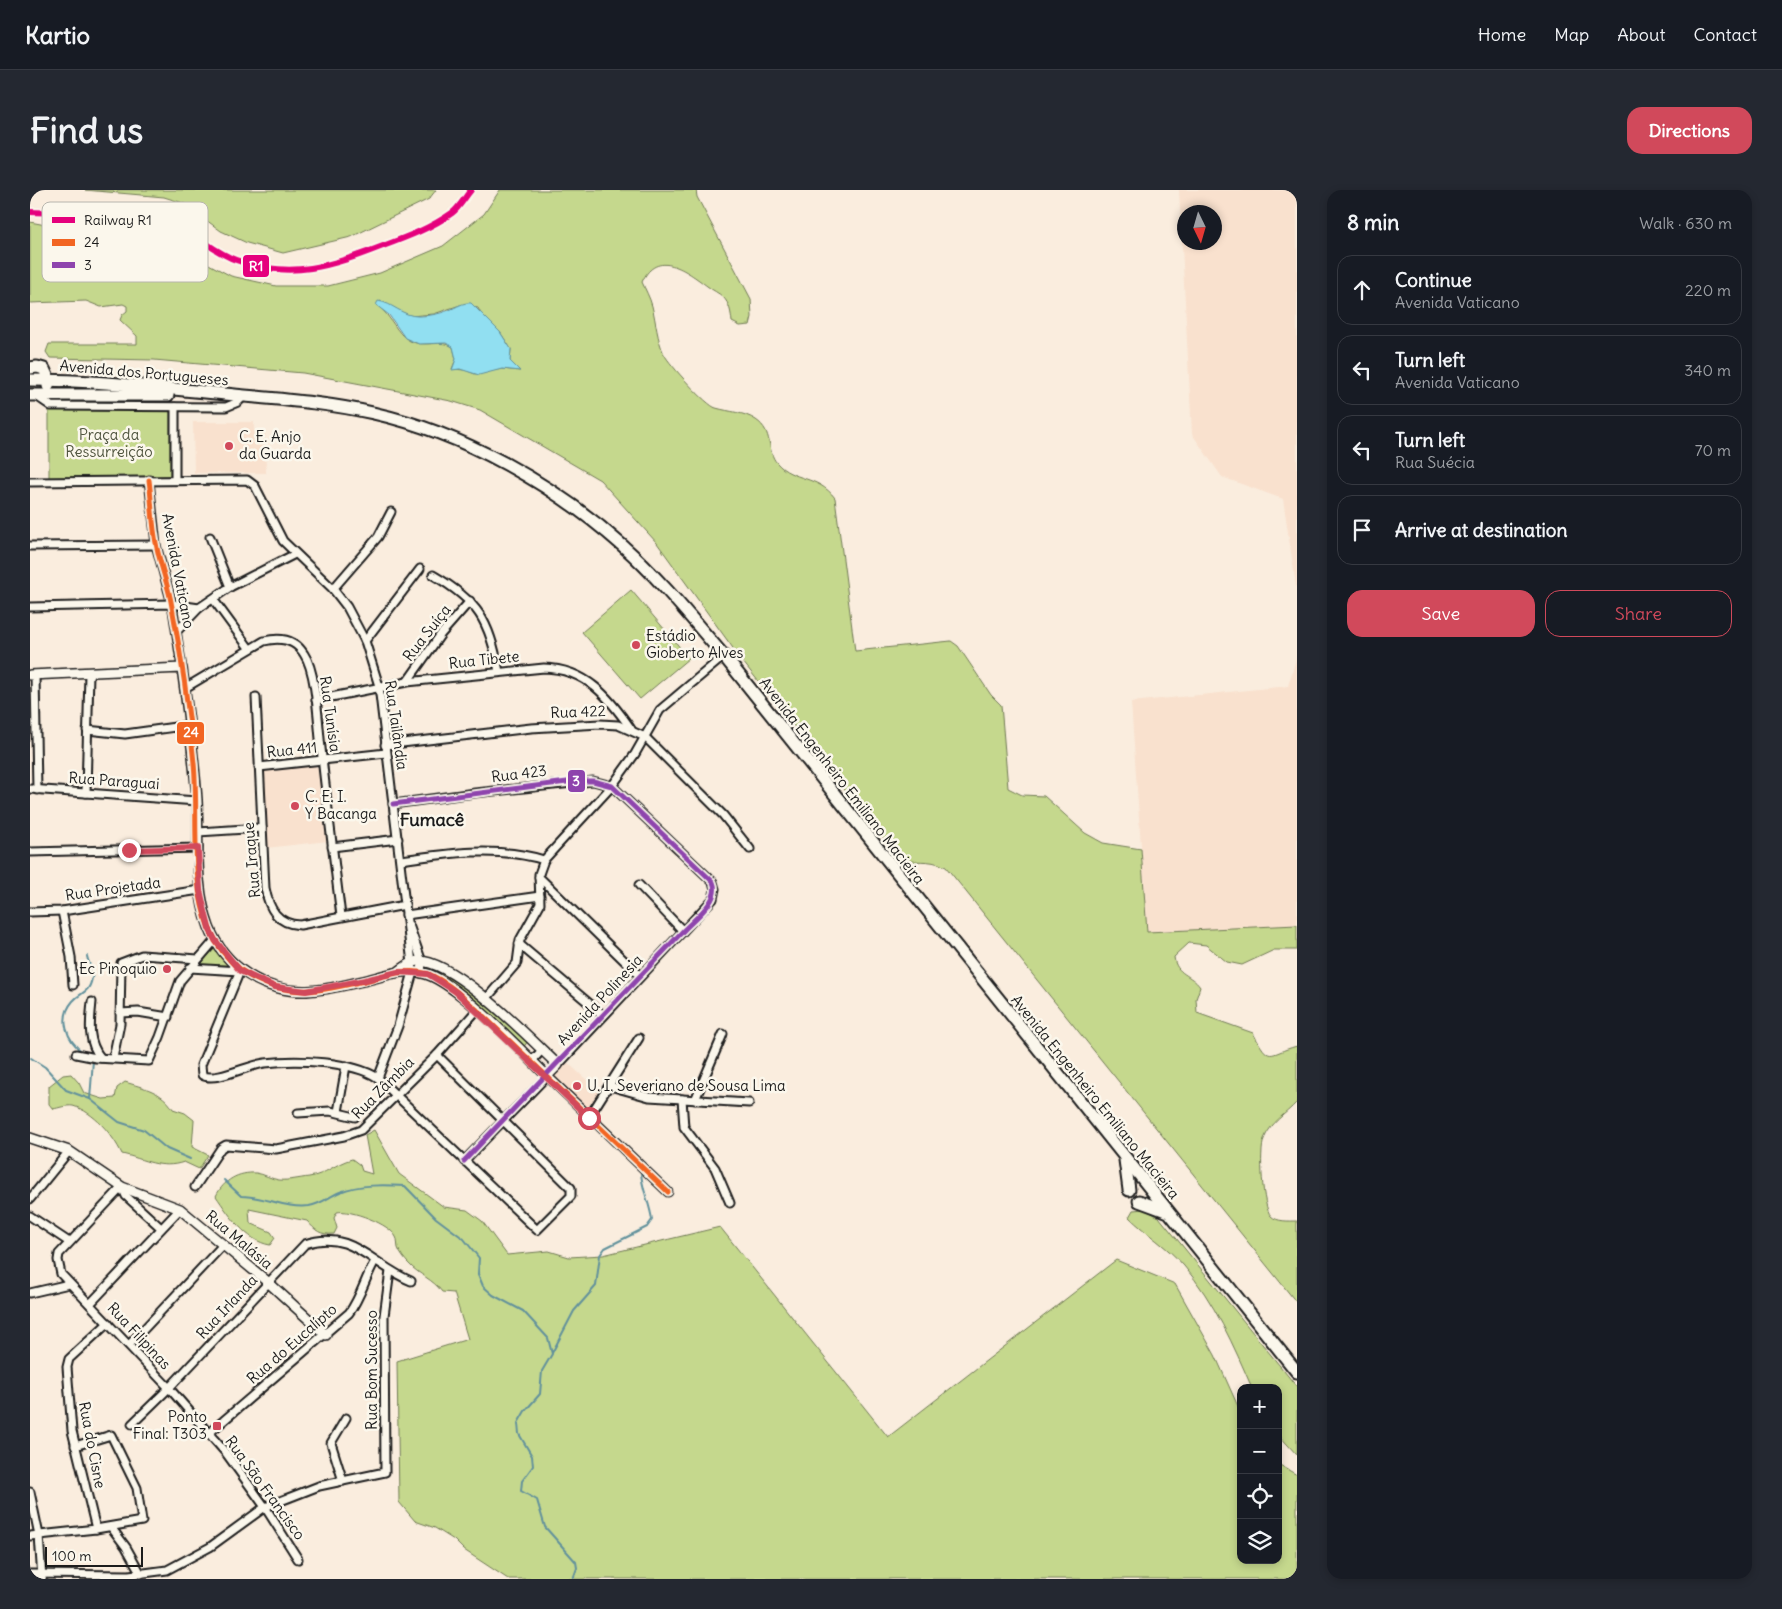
<!DOCTYPE html>
<html lang="en">
<head>
<meta charset="utf-8">
<style>
	:root { --surface:#171b24; --page:#242831; --text:#f1f3f6; --muted:#9ea1a6; --line:#363941; --accent:#d1495b }
	body { margin:0; font-family:Delius,sans-serif; background:var(--page); color:var(--text) }
	.controls { position:absolute; right:15px; bottom:15px; display:grid; overflow:hidden; border-radius:10px; box-shadow:0 2px 8px #0003 }
	.controls button { width:45px; height:45px; display:grid; place-items:center; padding:0; border:0; border-bottom:1px solid var(--line); background:var(--surface); color:var(--text); font:25px sans-serif }
	.compass { position:absolute; left:1147px; top:15px; width:45px; height:45px; border-radius:50%; background:var(--surface); box-shadow:0 2px 8px #0003; rotate:175deg }
	.scale { position:absolute; left:15px; bottom:12px; width:98px; box-sizing:border-box; padding-left:5px; border:2px solid #1c1c1c; border-top:0; font-size:14px; line-height:18px; white-space:nowrap; color:#1c1c1c; -webkit-text-stroke:4px #fbf7ec; paint-order:stroke }
	.stop { position:absolute; width:15px; height:15px; margin:-11px; border:4px solid #d1495b; border-radius:50%; background:#fff }
	.stop.end { background:#d1495b; border-color:#fff; box-shadow:0 1px 5px #0008 }
	.list { margin:0; padding:0; list-style:none }
	h2 { display:flex; justify-content:space-between; align-items:center; height:65px; margin:0; padding:0 20px; font-size:21px }
	h2 small { font-size:16px; font-weight:400; color:var(--muted) }
	.list li { display:grid; grid-template-columns:32px 1fr auto; gap:15px; align-items:center; box-sizing:border-box; height:70px; margin:0 10px 10px; padding:0 10px; border:1px solid var(--line); border-radius:15px }
	.list b { display:block; font-size:19px; white-space:nowrap }
	.list p { margin:0; font-size:16px; white-space:nowrap; color:var(--muted) }
	.list em { font-size:16px; font-style:normal; color:var(--muted) }
	.actions { display:flex; gap:10px; padding:15px 20px }
	.actions a { flex:1; padding:11px 0; border:1px solid var(--accent); border-radius:15px; text-align:center; font-size:18px; color:var(--accent) }
	.actions .main { background:var(--accent); color:#fff }
	.icon { flex:none; width:28px; height:28px; fill:none; stroke:currentColor; stroke-width:2; stroke-linecap:round; stroke-linejoin:round }
	.map { position:relative; flex:none; width:1267px; height:1389px; overflow:hidden; border-radius:15px }
	header { display:flex; align-items:center; gap:30px; box-sizing:border-box; height:70px; padding:0 25px; background:var(--surface); border-bottom:1px solid var(--line) }
	header strong { font-size:24px }
	nav { display:flex; gap:28px; margin-inline-start:auto; font-size:18px }
	.intro { display:flex; align-items:center; justify-content:space-between; box-sizing:border-box; height:120px; padding:0 30px }
	h1 { margin:0; font-size:35px }
	.button { padding:12px 22px; border-radius:15px; background:var(--accent); color:#fff; font-size:18px; font-weight:700 }
	main { display:flex; gap:30px; padding:0 30px }
	aside { flex:1; background:var(--surface); border-radius:15px; box-shadow:0 2px 8px #0003 }
	.map>svg:first-child { display:block }
	.built { fill:#f9e1ce; fill-rule:evenodd }
	.green { fill:#c5d88d; stroke:#707a54; fill-rule:evenodd }
	.water { fill:#91dff1; stroke:#62919c }
	.lines { fill:none; stroke-linecap:round; stroke-linejoin:round }
	.stream { stroke:#62919c; stroke-width:2 }
	.minor-casing { stroke:#1c1c1c; stroke-width:11 }
	.tertiary-casing { stroke:#1c1c1c; stroke-width:12 }
	.trunk-casing { stroke:#1c1c1c; stroke-width:15 }
	.minor { stroke:#fbf7ec; stroke-width:7 }
	.tertiary { stroke:#fbf7ec; stroke-width:9 }
	.trunk { stroke:#fbf7ec; stroke-width:11 }
	.bus-1-casing { stroke:#fbf7ec; stroke-width:9 }
	.bus-2-casing { stroke:#fbf7ec; stroke-width:9 }
	.bus-1 { stroke:#f26522; stroke-width:5 }
	.bus-2 { stroke:#8e44ad; stroke-width:5 }
	.rail-1-casing { stroke:#fbf7ec; stroke-width:10 }
	.rail-1 { stroke:#e5007d; stroke-width:6 }
	.route { stroke:#d1495b; stroke-width:6 }
	.poi-dot { fill:#d1495b; stroke:#fbf7ec; stroke-width:2 }
	.labels { text-anchor:middle; stroke-width:5; stroke-linejoin:round; paint-order:stroke }
	.street-label { font-size:15px; fill:#1c1c1c; stroke:#fbf7ec }
	.park-label { font-size:15px; fill:#4f543e; stroke:#fbf7ec }
	.poi-label { font-size:15px; fill:#1c1c1c; stroke:#fbf7ec; text-anchor:start }
	.quarter-label { font-size:18px; font-weight:bold; fill:#1c1c1c; stroke:#fbf7ec }
	.key { fill:#fbf7ec; stroke:#b8b5ae; stroke-width:1 }
	.key-label { font-size:14px; fill:#1c1c1c }
	.line-badge { stroke:#fbf7ec; stroke-width:2 }
	.badge-label { font-size:14px; text-anchor:middle; font-weight:bold; fill:#fff }
</style>
</head>
<body>
<header>
<strong>Kartio</strong>
<nav><a>Home</a><a>Map</a><a>About</a><a>Contact</a></nav>
</header>
<div class="intro"><h1>Find us</h1><a class="button">Directions</a></div>
<main>
<div class="map">
<svg width="1267" height="1389" viewBox="0 0 1267 1389">
	<rect width="100%" height="100%" fill="#faedde"/>
	<filter id="ink" filterUnits="userSpaceOnUse"><feTurbulence type="fractalNoise" baseFrequency=".02" numOctaves="2"/><feDisplacementMap in="SourceGraphic" scale="10" xChannelSelector="R" yChannelSelector="G"/><feConvolveMatrix kernelMatrix="1 2 1 2 8 2 1 2 1" color-interpolation-filters="sRGB"/></filter>
	<g filter="url(#ink)">
		<!-- built -->
		<g class="built">
			<path d="M1149,0H1267V402L1253,309L1192,287L1162,244ZM1184,22V52H1154V22Z"/>
			<polygon points="163,232 224,232 224,241 235,241 236,283 164,283"/>
			<polygon points="1267,466 1267,735 1117,743 1101,512 1258,496"/>
			<polygon points="280,575 287,577 290,582 298,651 236,658 234,579"/>
			<polygon points="537,872 572,904 557,921 523,888"/>
		</g>
		<!-- green -->
		<g class="green">
			<polygon points="55,0 406,0 399,9 321,47 253,63 217,53 191,41 153,13 134,7"/>
			<path d="M470,0H666L667,7L721,109L722,127L720,135L710,136L702,132C701,123 700,114 693,107C689,103 682,100 677,96C657,81 627,58 612,92C615,99 620,108 622,116C626,132 627,149 634,164C639,174 677,216 686,218C700,222 714,222 726,230C744,242 736,261 747,273C762,291 788,285 805,308L825,461L921,451L928,456L961,505L971,515L978,598L992,605L1014,606L1055,643L1073,653L1111,659L1117,742L1267,735V760H1244L1212,775L1197,772L1176,755L1159,753L1144,767C1146,785 1161,784 1170,797L1166,809L1167,823L1223,843C1241,875 1237,864 1267,856V912C1255,925 1241,932 1234,949C1229,962 1232,1016 1241,1026C1247,1032 1259,1031 1267,1031V1113L916,677C897,667 886,675 869,668L713,472L627,353L570,290L450,220L421,211L273,183L124,170L20,168L16,162L19,154H107V146L90,130L92,125L97,121V116L93,114L71,117L56,111L0,113V32L131,57L173,71L201,86L246,96H298L350,83L413,56L454,24ZM350,111L380,126L404,124L430,115L448,118L452,126L470,142L481,159L480,171L490,181L472,179L445,184L435,180L422,179L426,169L423,157C412,149 395,158 380,151C366,144 361,125 348,116Z"/>
			<polygon points="19,220 140,220 140,286 19,288"/>
			<polygon points="601,400 659,468 610,509 552,442"/>
			<polygon points="185,758 201,778 168,777"/>
			<path d="M398,776C439,797 464,821 498,851L493,858L396,780Z"/>
			<path d="M41,884L49,893L54,903L73,909L85,908L87,898L95,892C114,898 132,901 143,919L155,923L164,930L162,957L178,965L169,979L154,972C131,980 114,969 92,964C83,945 64,922 43,916C36,915 29,918 23,919L19,914V896L33,885Z"/>
			<path d="M344,940L369,984L414,1017L437,1020L452,1031L477,1065L519,1061L539,1067L573,1065L690,1037L858,1247L1086,1070L1145,1094L1185,1165L1211,1223V1370H1248V1274L1267,1285V1389H478L434,1360L424,1350L405,1338L385,1331L369,1312L367,1171L438,1149L424,1103L412,1102C403,1089 389,1085 379,1074C375,1070 370,1064 368,1058C367,1054 368,1050 366,1047C360,1034 320,1019 307,1022L304,1028L307,1038L304,1044C290,1045 286,1041 277,1031L219,1019L220,1033L241,1042L245,1048L240,1055C216,1051 199,1025 186,1006C194,990 208,982 226,983C234,984 241,989 249,990C258,991 270,988 279,987C295,985 306,973 322,969L330,975L332,981L342,984L335,945Z"/>
			<path d="M1114,1019L1129,1027L1267,1197V1265L1248,1244V1198H1222C1204,1156 1184,1111 1154,1076C1138,1057 1116,1044 1099,1027L1103,1020Z"/>
		</g>
		<!-- water -->
		<path class="water" d="M348,111C363,113 372,126 388,126C398,126 410,124 419,120C427,117 433,112 441,113L470,142L481,159L480,171L490,181L472,179L449,185L430,179L422,180L426,169L423,157L416,153L389,154L375,148L359,125L346,115Z"/>
		<g class="lines">
			<!-- stream -->
			<g class="stream">
				<path d="M53,862C37,851 28,828 43,811C52,801 59,804 62,788C64,781 58,773 57,766"/>
				<polyline points="1,868 15,877 36,900 60,909 89,932 114,940 137,959 160,969"/>
				<polyline points="60,909 63,870"/>
				<path d="M194,990L211,1006C235,1006 255,1019 279,1016C292,1014 298,1007 310,1002C329,994 355,995 375,996L406,1028L434,1049L449,1068L448,1084L453,1096L463,1105L493,1121L518,1148L522,1164L512,1181L510,1204L495,1221L488,1233L489,1244L502,1266L503,1276L492,1291L491,1301L507,1310L515,1337L546,1372L547,1378L543,1389"/>
				<path d="M522,1163L544,1121L566,1096L570,1065L575,1058L617,1037L622,1030C620,1013 611,998 611,981"/>
			</g>
			<defs>
				<g id="minor">
					<polyline points="5,205 21,216 196,217 208,212 214,206"/>
					<polyline points="145,217 145,289"/>
					<polyline points="119,290 126,355 142,414 152,478"/>
					<polyline points="0,292 217,290 225,296 253,351 303,399 317,417 335,451 349,496 383,782 368,836 348,888"/>
					<polyline points="180,347 200,397"/>
					<polyline points="0,356 126,355"/>
					<path d="M403,385C448,411 460,431 469,482"/>
					<polyline points="303,399 348,347 361,322"/>
					<polyline points="183,409 219,458"/>
					<polyline points="0,417 142,414 169,418"/>
					<polyline points="147,441 169,418 200,397 265,364"/>
					<polyline points="335,451 390,379"/>
					<polyline points="5,485 7,600"/>
					<polyline points="377,492 411,444 440,411"/>
					<path d="M155,498L234,451C250,447 265,449 274,464C287,483 288,535 291,558C297,614 304,670 311,726"/>
					<path d="M226,507L235,698C239,719 247,734 270,735L375,715"/>
					<path d="M286,510L377,492L514,478C556,479 579,507 601,539"/>
					<polyline points="57,540 95,544 160,535"/>
					<polyline points="355,555 501,538 570,534 588,535 615,547 693,625 720,659"/>
					<polyline points="229,577 356,563"/>
					<polyline points="0,599 167,611"/>
					<polyline points="56,603 59,483"/>
					<polyline points="363,614 445,603 563,591 582,596 683,692 685,699 683,709 528,875"/>
					<polyline points="168,642 232,638"/>
					<polyline points="302,657 368,649"/>
					<polyline points="0,662 168,658"/>
					<path d="M371,670C419,663 467,656 514,670"/>
					<polyline points="509,687 610,786"/>
					<polyline points="609,695 653,741"/>
					<polyline points="32,721 41,767 43,795"/>
					<polyline points="0,722 32,721 170,700"/>
					<polyline points="376,725 510,706"/>
					<polyline points="379,735 392,772 391,783"/>
					<polyline points="489,754 573,825"/>
					<path d="M160,778L210,781L171,875L172,885C185,893 218,875 235,873C266,869 322,871 348,888L507,1040L541,1006V998L407,865"/>
					<polyline points="456,809 487,773 490,750 510,714 509,684 514,670 582,596 605,564 630,520 694,466"/>
					<path d="M62,812C60,832 57,852 71,868"/>
					<polyline points="90,823 108,822 138,827"/>
					<polyline points="46,864 66,868 119,871 130,847 150,791 185,750"/>
					<polyline points="83,868 90,834 91,773 112,765 168,769"/>
					<polyline points="502,871 512,860"/>
					<polyline points="580,896 619,907 719,913"/>
					<polyline points="652,909 654,937 685,978 700,1013"/>
					<polyline points="665,910 693,844"/>
					<polyline points="308,922 316,876"/>
					<polyline points="268,923 300,921 325,927"/>
					<polyline points="559,927 609,848"/>
					<polyline points="434,971 517,886 638,1002"/>
					<polyline points="165,997 191,958 196,955 246,959 314,946 331,940 407,865 447,820"/>
					<polyline points="0,1009 39,961"/>
					<polyline points="0,1026 39,1052"/>
					<polyline points="131,1038 96,1006 92,997 29,1064 28,1070 31,1084 139,1198 196,1263 235,1317 268,1369"/>
					<polyline points="0,1103 39,1094"/>
					<polyline points="60,1114 150,1019"/>
					<polyline points="99,1155 193,1055"/>
					<path d="M102,1234L139,1198L275,1054C321,1038 343,1076 381,1091"/>
					<path d="M178,1244L319,1123C331,1107 335,1088 345,1071"/>
					<polyline points="313,1291 301,1253 316,1228"/>
					<polyline points="0,1302 9,1345 12,1389"/>
					<polyline points="81,1337 96,1357 111,1384"/>
					<polyline points="66,1339 42,1241 37,1177 39,1169 78,1133"/>
					<polyline points="0,1346 66,1339 112,1331 107,1298 81,1245 45,1256"/>
					<polyline points="0,1384 99,1385 137,1380 180,1357 235,1317 289,1296 355,1282 354,1126 360,1081"/>
				</g>
				<g id="tertiary">
					<path d="M0,485L152,478C158,522 164,566 167,610C169,652 164,697 179,737C195,778 235,802 277,801C296,800 315,795 333,791C354,786 375,777 396,784C428,794 491,860 517,886L528,875C500,849 425,770 388,771C380,772 374,778 368,782"/>
					<polyline points="0,948 39,961 92,997 150,1019 239,1093 296,1145"/>
				</g>
				<g id="trunk">
					<polyline points="0,178 7,177 14,179 19,190 18,196"/>
					<path d="M0,190C65,190 131,198 195,204C245,209 294,212 343,223C433,243 525,295 593,356C630,389 661,428 694,466L1267,1182"/>
					<polyline points="0,205 138,205"/>
					<polyline points="1095,970 1099,1000"/>
					<polyline points="1109,1011 1136,1021"/>
				</g>
			</defs>
			<!-- minor casing -->
			<use href="#minor" class="minor-casing"/>
			<!-- tertiary casing -->
			<use href="#tertiary" class="tertiary-casing"/>
			<!-- trunk casing -->
			<use href="#trunk" class="trunk-casing"/>
			<!-- minor -->
			<use href="#minor" class="minor"/>
			<!-- tertiary -->
			<use href="#tertiary" class="tertiary"/>
			<!-- trunk -->
			<use href="#trunk" class="trunk"/>
			<defs>
				<path id="bus-1" d="M119,290C122,312 122,336 127,358C131,378 139,397 142,417C152,469 159,521 164,573C169,625 159,692 180,740C194,772 221,793 255,799C281,804 309,797 334,791C355,786 377,777 398,784C417,791 432,807 447,820L638,1002"/>
				<path id="bus-2" d="M363,614L545,591H563L582,596L683,692C691,710 665,728 653,741L434,971"/>
			</defs>
			<!-- bus-1 casing -->
			<use href="#bus-1" class="bus-1-casing"/>
			<!-- bus-2 casing -->
			<use href="#bus-2" class="bus-2-casing"/>
			<!-- bus-1 -->
			<use href="#bus-1" class="bus-1"/>
			<!-- bus-2 -->
			<use href="#bus-2" class="bus-2"/>
			<defs>
				<path id="rail-1" d="M0,22C42,24 92,21 133,31C161,37 180,61 206,70C261,90 302,76 353,56C377,47 401,38 422,23C429,18 435,7 441,0"/>
			</defs>
			<!-- rail-1 casing -->
			<use href="#rail-1" class="rail-1-casing"/>
			<!-- rail-1 -->
			<use href="#rail-1" class="rail-1"/>
		</g>
	</g>
	<g class="lines" filter="url(#ink)">
		<!-- route -->
		<polyline class="route" points="99,660 168,658 170,700 179,738 185,750 210,781 245,797 276,801 335,790 368,782 398,784 426,802 559,928"/>
	</g>
	<!-- markers -->
	<g class="poi-dot">
		<circle cx="199" cy="256" r="5"/>
		<circle cx="606" cy="455" r="5"/>
		<circle cx="265" cy="616" r="5"/>
		<circle cx="137" cy="779" r="5"/>
		<circle cx="547" cy="896" r="5"/>
		<rect x="182" y="1231" width="10" height="10" rx="2.5"/>
	</g>
	<g class="labels">
		<!-- street labels -->
		<g class="street-label">
			<text transform="translate(114 183) rotate(5)" y="5">Avenida dos Portugueses</text>
			<text transform="translate(148 381) rotate(79)" y="5">Avenida Vaticano</text>
			<text transform="translate(397 443) rotate(-52)" y="5">Rua Suíça</text>
			<text transform="translate(454 470) rotate(-6)" y="5">Rua Tibete</text>
			<text transform="translate(548 522) rotate(-2)" y="5">Rua 422</text>
			<text transform="translate(300 524) rotate(82)" y="5">Rua Tunísia</text>
			<text transform="translate(366 535) rotate(82)" y="5">Rua Tailândia</text>
			<text transform="translate(262 560) rotate(-6)" y="5">Rua 411</text>
			<text transform="translate(489 584) rotate(-7)" y="5">Rua 423</text>
			<text transform="translate(84 591) rotate(4)" y="5">Rua Paraguai</text>
			<text transform="translate(812 591) rotate(52)" y="5">Avenida Engenheiro Emiliano Macieira</text>
			<text transform="translate(222 670) rotate(-95)" y="5">Rua Iraque</text>
			<text transform="translate(83 699) rotate(-8)" y="5">Rua Projetada</text>
			<text transform="translate(570 810) rotate(-47)" y="5">Avenida Polinesia</text>
			<text transform="translate(353 898) rotate(-45)" y="5">Rua Zâmbia</text>
			<text transform="translate(1065 907) rotate(51)" y="5">Avenida Engenheiro Emiliano Macieira</text>
			<text transform="translate(209 1050) rotate(40)" y="5">Rua Malásia</text>
			<text transform="translate(197 1117) rotate(-47)" y="5">Rua Irlanda</text>
			<text transform="translate(109 1146) rotate(47)" y="5">Rua Filipinas</text>
			<text transform="translate(262 1154) rotate(-41)" y="5">Rua do Eucalípto</text>
			<text transform="translate(342 1180) rotate(-90)" y="5">Rua Bom Sucesso</text>
			<text transform="translate(62 1255) rotate(79)" y="5">Rua do Cisne</text>
			<text transform="translate(235 1298) rotate(54)" y="5">Rua São Francisco</text>
		</g>
		<!-- park labels -->
		<g class="park-label">
			<text x="79" y="250">Praça da<tspan x="79" dy="17">Ressurreição</tspan></text>
		</g>
		<!-- poi labels -->
		<g class="poi-label">
			<text x="209" y="252">C. E. Anjo<tspan x="209" dy="17">da Guarda</tspan></text>
			<text x="616" y="451">Estádio<tspan x="616" dy="17">Gioberto Alves</tspan></text>
			<text x="275" y="612">C. E. I.<tspan x="275" dy="17">Y Bacanga</tspan></text>
			<text x="127" y="784" text-anchor="end">Ec Pinoquio</text>
			<text x="557" y="901">U. I. Severiano de Sousa Lima</text>
			<text x="177" y="1232" text-anchor="end">Ponto<tspan x="177" dy="17">Final: T303</tspan></text>
		</g>
		<!-- quarter labels -->
		<g class="quarter-label">
			<text x="402" y="636">Fumacê</text>
		</g>
	</g>
	<!-- legend -->
	<rect x="12" y="12" width="166" height="80" rx="8" class="key"/>
	<rect x="22" y="27" width="23" height="6" fill="#e5007d"/>
	<rect x="22" y="49" width="23" height="7" fill="#f26522"/>
	<rect x="22" y="72" width="23" height="6" fill="#8e44ad"/>
	<g class="key-label">
		<text x="54" y="35">Railway R1</text>
		<text x="54" y="57">24</text>
		<text x="54" y="80">3</text>
	</g>
	<g class="line-badge">
		<rect x="212" y="64" width="28" height="24" rx="5" fill="#e5007d"/>
		<rect x="146" y="531" width="29" height="24" rx="5" fill="#f26522"/>
		<rect x="537" y="579" width="19" height="24" rx="5" fill="#8e44ad"/>
	</g>
	<g class="badge-label">
		<text x="226" y="81">R1</text>
		<text x="161" y="547">24</text>
		<text x="546" y="596">3</text>
	</g>
</svg>
<div class="controls">
<button>+</button>
<button>−</button>
<button><svg class="icon" aria-label="locate" viewBox="0 0 24 24"><circle cx="12" cy="12" r="6"/><path d="M12 2v4M12 18v4M2 12h4M18 12h4"/></svg></button>
<button><svg class="icon" aria-label="layers" viewBox="0 0 24 24"><path d="M12 4l9 5-9 5-9-5zM3 14l9 5 9-5"/></svg></button>
</div>
<svg class="compass" viewBox="-18 -18 36 36"><path d="M0-13l5 13h-10z" fill="#e53935"/><path d="M0 13l5-13h-10z" fill="#9ea1a6"/></svg>
<div class="scale">100 m</div>
<div class="stop" style="left:559px;top:928px"></div>
<div class="stop end" style="left:99px;top:660px"></div>
</div>
<aside>
<h2>8 min<small>Walk · 630 m</small></h2>
<ul class="list">
<li><svg class="icon" aria-label="ahead" viewBox="0 0 24 24"><path d="M12 20V5M6 11l6-6 6 6"/></svg><div><b>Continue</b><p>Avenida Vaticano</p></div><em>220 m</em></li>
<li><svg class="icon" aria-label="left" viewBox="0 0 24 24"><path d="M17 20v-9H6M10 6l-5 5 5 5"/></svg><div><b>Turn left</b><p>Avenida Vaticano</p></div><em>340 m</em></li>
<li><svg class="icon" aria-label="left" viewBox="0 0 24 24"><path d="M17 20v-9H6M10 6l-5 5 5 5"/></svg><div><b>Turn left</b><p>Rua Suécia</p></div><em>70 m</em></li>
<li><svg class="icon" aria-label="arrive" viewBox="0 0 24 24"><path d="M6 21V4h12l-3 4 3 4H6"/></svg><div><b>Arrive at destination</b></div></li>
</ul>
<div class="actions"><a class="main">Save</a><a>Share</a></div>
</aside>
</main>
</body>
</html>
